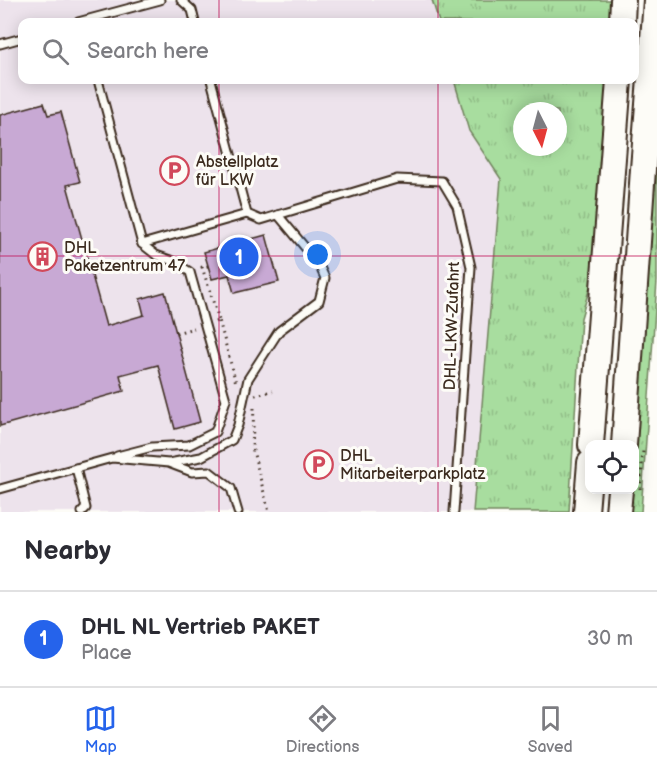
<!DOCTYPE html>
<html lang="en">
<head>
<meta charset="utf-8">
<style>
	:root { --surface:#fff; --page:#f2f2f3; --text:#2b2b33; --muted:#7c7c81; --line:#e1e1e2; --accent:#2563eb }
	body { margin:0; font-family:"Balsamiq Sans",sans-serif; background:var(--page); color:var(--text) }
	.controls { position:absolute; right:18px; bottom:18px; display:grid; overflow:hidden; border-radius:12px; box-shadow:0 3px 15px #0003 }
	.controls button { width:54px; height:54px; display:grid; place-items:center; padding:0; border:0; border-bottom:2px solid var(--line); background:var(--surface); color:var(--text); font:30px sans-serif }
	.compass { position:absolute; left:513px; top:102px; width:54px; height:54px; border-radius:50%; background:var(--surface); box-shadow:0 3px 15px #0003; rotate:174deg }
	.you { position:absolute; left:318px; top:255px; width:21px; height:21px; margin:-15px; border:4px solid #fff; border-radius:50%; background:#1a73e8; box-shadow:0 0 0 9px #1a73e833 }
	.badge { display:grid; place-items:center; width:39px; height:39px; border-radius:50%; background:var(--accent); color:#fff; font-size:20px; font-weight:700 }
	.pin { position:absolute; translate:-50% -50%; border:3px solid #fff; box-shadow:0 2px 6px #0006 }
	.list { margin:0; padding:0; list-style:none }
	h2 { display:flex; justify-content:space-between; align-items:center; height:78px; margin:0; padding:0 24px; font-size:26px }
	h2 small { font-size:20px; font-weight:400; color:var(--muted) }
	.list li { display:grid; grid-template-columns:39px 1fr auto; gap:18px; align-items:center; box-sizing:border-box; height:96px; padding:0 24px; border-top:2px solid var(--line) }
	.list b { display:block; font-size:22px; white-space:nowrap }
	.list p { margin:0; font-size:20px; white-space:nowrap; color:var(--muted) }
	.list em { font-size:20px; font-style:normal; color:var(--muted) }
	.icon { flex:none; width:33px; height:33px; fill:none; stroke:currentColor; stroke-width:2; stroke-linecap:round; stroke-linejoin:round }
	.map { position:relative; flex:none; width:657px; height:512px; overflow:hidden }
	.search { position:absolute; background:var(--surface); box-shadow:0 3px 15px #0003; left:18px; right:18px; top:18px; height:66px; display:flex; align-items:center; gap:15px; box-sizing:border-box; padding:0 21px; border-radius:12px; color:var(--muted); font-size:22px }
	.sheet { height:174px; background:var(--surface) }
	nav { display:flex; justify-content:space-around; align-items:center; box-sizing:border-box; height:84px; border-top:2px solid var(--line); background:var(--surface); font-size:16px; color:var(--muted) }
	nav a { display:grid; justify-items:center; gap:3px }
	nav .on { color:var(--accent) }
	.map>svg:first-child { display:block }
	.built { fill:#ede3ec }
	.grass { fill:url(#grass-tufts); stroke:#72845e; stroke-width:1.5; fill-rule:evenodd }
	.building { fill:#c8a9d4; stroke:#3b2a1e; stroke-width:1.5 }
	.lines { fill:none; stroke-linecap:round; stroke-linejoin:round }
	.lane-casing { stroke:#3b2a1e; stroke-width:11 }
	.highway-casing { stroke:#3b2a1e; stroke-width:28 }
	.path { stroke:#3b2a1e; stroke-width:3; stroke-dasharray:1.5 4.5; stroke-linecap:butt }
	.lane { stroke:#fdfcf7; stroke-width:7 }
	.highway { stroke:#fdfcf7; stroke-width:24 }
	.grid { fill:none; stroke:#c2185b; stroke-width:1.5; stroke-opacity:0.55 }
	.labels { text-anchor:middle; stroke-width:6; stroke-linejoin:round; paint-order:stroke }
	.poi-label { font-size:16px; fill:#3b2a1e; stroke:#fdfcf7; text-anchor:start }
	.street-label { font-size:16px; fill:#3b2a1e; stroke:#fdfcf7 }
</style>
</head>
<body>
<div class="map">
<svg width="657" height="512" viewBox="0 0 657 512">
	<defs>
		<pattern id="grass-tufts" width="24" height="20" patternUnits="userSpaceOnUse" patternTransform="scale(1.5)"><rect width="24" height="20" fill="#a8dd9f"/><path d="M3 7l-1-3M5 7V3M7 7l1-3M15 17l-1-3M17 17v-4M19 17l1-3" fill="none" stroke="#92be88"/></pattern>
	</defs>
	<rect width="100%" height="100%" fill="#fdfcf7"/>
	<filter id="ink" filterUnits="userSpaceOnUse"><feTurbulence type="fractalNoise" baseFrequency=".0167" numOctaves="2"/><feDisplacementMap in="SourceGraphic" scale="12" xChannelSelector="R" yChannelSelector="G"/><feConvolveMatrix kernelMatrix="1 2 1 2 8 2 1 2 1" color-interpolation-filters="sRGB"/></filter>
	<g filter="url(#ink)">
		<!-- built -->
		<polygon class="built" points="0,0 432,0 439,22 22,22 22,80 454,80 469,131 501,179 473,512 0,512"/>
		<!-- grass -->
		<g class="grass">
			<polygon points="432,0 614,0 613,22 439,22"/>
			<polygon points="657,70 657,281 641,512 628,512 630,490 634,490 634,445"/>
			<path d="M454,80H610L593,276L581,318L569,512H473L501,179L469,131ZM522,111H558V147H522Z"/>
		</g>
		<!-- building -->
		<g class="building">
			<polygon points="44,103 48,115 61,112 80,182 67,185 106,326 144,315 140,299 165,292 200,422 175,429 158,365 120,375 124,391 0,426 0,115"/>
			<polygon points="266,235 279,282 234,293 229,275 212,279 204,252"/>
		</g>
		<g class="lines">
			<defs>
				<g id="lane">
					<polyline points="181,0 192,10 195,22"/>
					<polyline points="78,22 160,0"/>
					<polyline points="0,44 22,38"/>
					<polyline points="98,80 142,244 156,255 173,261 190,272 226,400 215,432 189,445 152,447 117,456"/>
					<polyline points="211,80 247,214"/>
					<polyline points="142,244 247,214 261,220 397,179 442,181 457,206 471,267 454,512"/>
					<polyline points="171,464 192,472 209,471 231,488 238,512"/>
					<polyline points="76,468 86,508 82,512"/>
					<polyline points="0,489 112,458 169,463 201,457 232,440 238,425 248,379 279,331 319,301 325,278 318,263 278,215"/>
				</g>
				<g id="highway">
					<polyline points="622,22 623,0"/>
					<polyline points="591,445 619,80"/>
					<polyline points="624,445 643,169 656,0"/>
					<polyline points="586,512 590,463"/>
					<polyline points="618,512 620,490"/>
				</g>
			</defs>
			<!-- lane casing -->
			<use href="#lane" class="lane-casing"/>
			<!-- highway casing -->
			<use href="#highway" class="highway-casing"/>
			<!-- path -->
			<g class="path">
				<polyline points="208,266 202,267 219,320"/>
				<polyline points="215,322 219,320 236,383"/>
				<polyline points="176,333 194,328"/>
				<polyline points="255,395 273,391"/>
				<polyline points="254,408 252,447 269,512"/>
				<polyline points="640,489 643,451"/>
			</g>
			<!-- lane -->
			<use href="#lane" class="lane"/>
			<!-- highway -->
			<use href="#highway" class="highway"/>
		</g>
	</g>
	<!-- grid -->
	<path class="grid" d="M219,0V22M438,0V22M219,80V512M438,80V512M0,256H657"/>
	<!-- icons -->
	<defs>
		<symbol id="parking-ring" viewBox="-11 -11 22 22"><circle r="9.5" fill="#fdfcf7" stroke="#d1495b" stroke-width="1.5"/><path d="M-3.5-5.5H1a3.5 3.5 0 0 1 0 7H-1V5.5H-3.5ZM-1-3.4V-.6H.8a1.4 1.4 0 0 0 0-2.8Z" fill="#d1495b"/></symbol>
		<symbol id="building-ring" viewBox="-11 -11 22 22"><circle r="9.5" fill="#fdfcf7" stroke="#d1495b" stroke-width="1.5"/><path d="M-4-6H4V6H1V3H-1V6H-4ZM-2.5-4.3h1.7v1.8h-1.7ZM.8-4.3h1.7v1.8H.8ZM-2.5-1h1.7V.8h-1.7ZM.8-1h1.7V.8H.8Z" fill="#d1495b"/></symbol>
	</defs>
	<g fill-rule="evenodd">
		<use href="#parking-ring" x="158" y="154" width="33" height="33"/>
		<use href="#building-ring" x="26" y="240" width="33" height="33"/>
		<use href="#parking-ring" x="302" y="448" width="33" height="33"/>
	</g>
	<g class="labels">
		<!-- poi labels -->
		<g class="poi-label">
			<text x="196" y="167">Abstellplatz<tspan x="196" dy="18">für LKW</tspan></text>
			<text x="64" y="253">DHL<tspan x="64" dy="18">Paketzentrum 47</tspan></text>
			<text x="340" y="461">DHL<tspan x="340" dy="18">Mitarbeiterparkplatz</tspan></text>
		</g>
		<!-- street labels -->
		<g class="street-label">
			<text transform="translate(451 326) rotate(-88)" y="6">DHL-LKW-Zufahrt</text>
		</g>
	</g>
</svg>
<div class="controls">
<button><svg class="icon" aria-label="locate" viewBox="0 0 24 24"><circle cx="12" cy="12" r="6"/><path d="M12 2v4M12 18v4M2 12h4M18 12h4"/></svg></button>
</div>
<svg class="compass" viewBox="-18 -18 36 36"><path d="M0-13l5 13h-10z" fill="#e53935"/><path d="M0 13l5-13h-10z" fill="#7c7c81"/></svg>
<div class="you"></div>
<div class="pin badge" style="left:239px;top:257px">1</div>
<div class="search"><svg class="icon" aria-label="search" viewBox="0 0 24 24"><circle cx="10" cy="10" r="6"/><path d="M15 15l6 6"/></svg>Search here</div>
</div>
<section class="sheet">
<h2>Nearby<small></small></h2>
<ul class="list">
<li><span class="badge">1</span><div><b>DHL NL Vertrieb PAKET</b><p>Place</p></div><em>30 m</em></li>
</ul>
</section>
<nav>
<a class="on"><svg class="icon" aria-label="map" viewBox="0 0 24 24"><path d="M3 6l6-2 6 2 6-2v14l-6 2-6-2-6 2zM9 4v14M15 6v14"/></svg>Map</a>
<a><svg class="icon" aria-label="directions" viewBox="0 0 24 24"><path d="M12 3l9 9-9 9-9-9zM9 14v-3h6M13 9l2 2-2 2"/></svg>Directions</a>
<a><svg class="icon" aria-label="saved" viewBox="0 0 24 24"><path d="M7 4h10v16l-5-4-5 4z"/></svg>Saved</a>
</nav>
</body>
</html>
